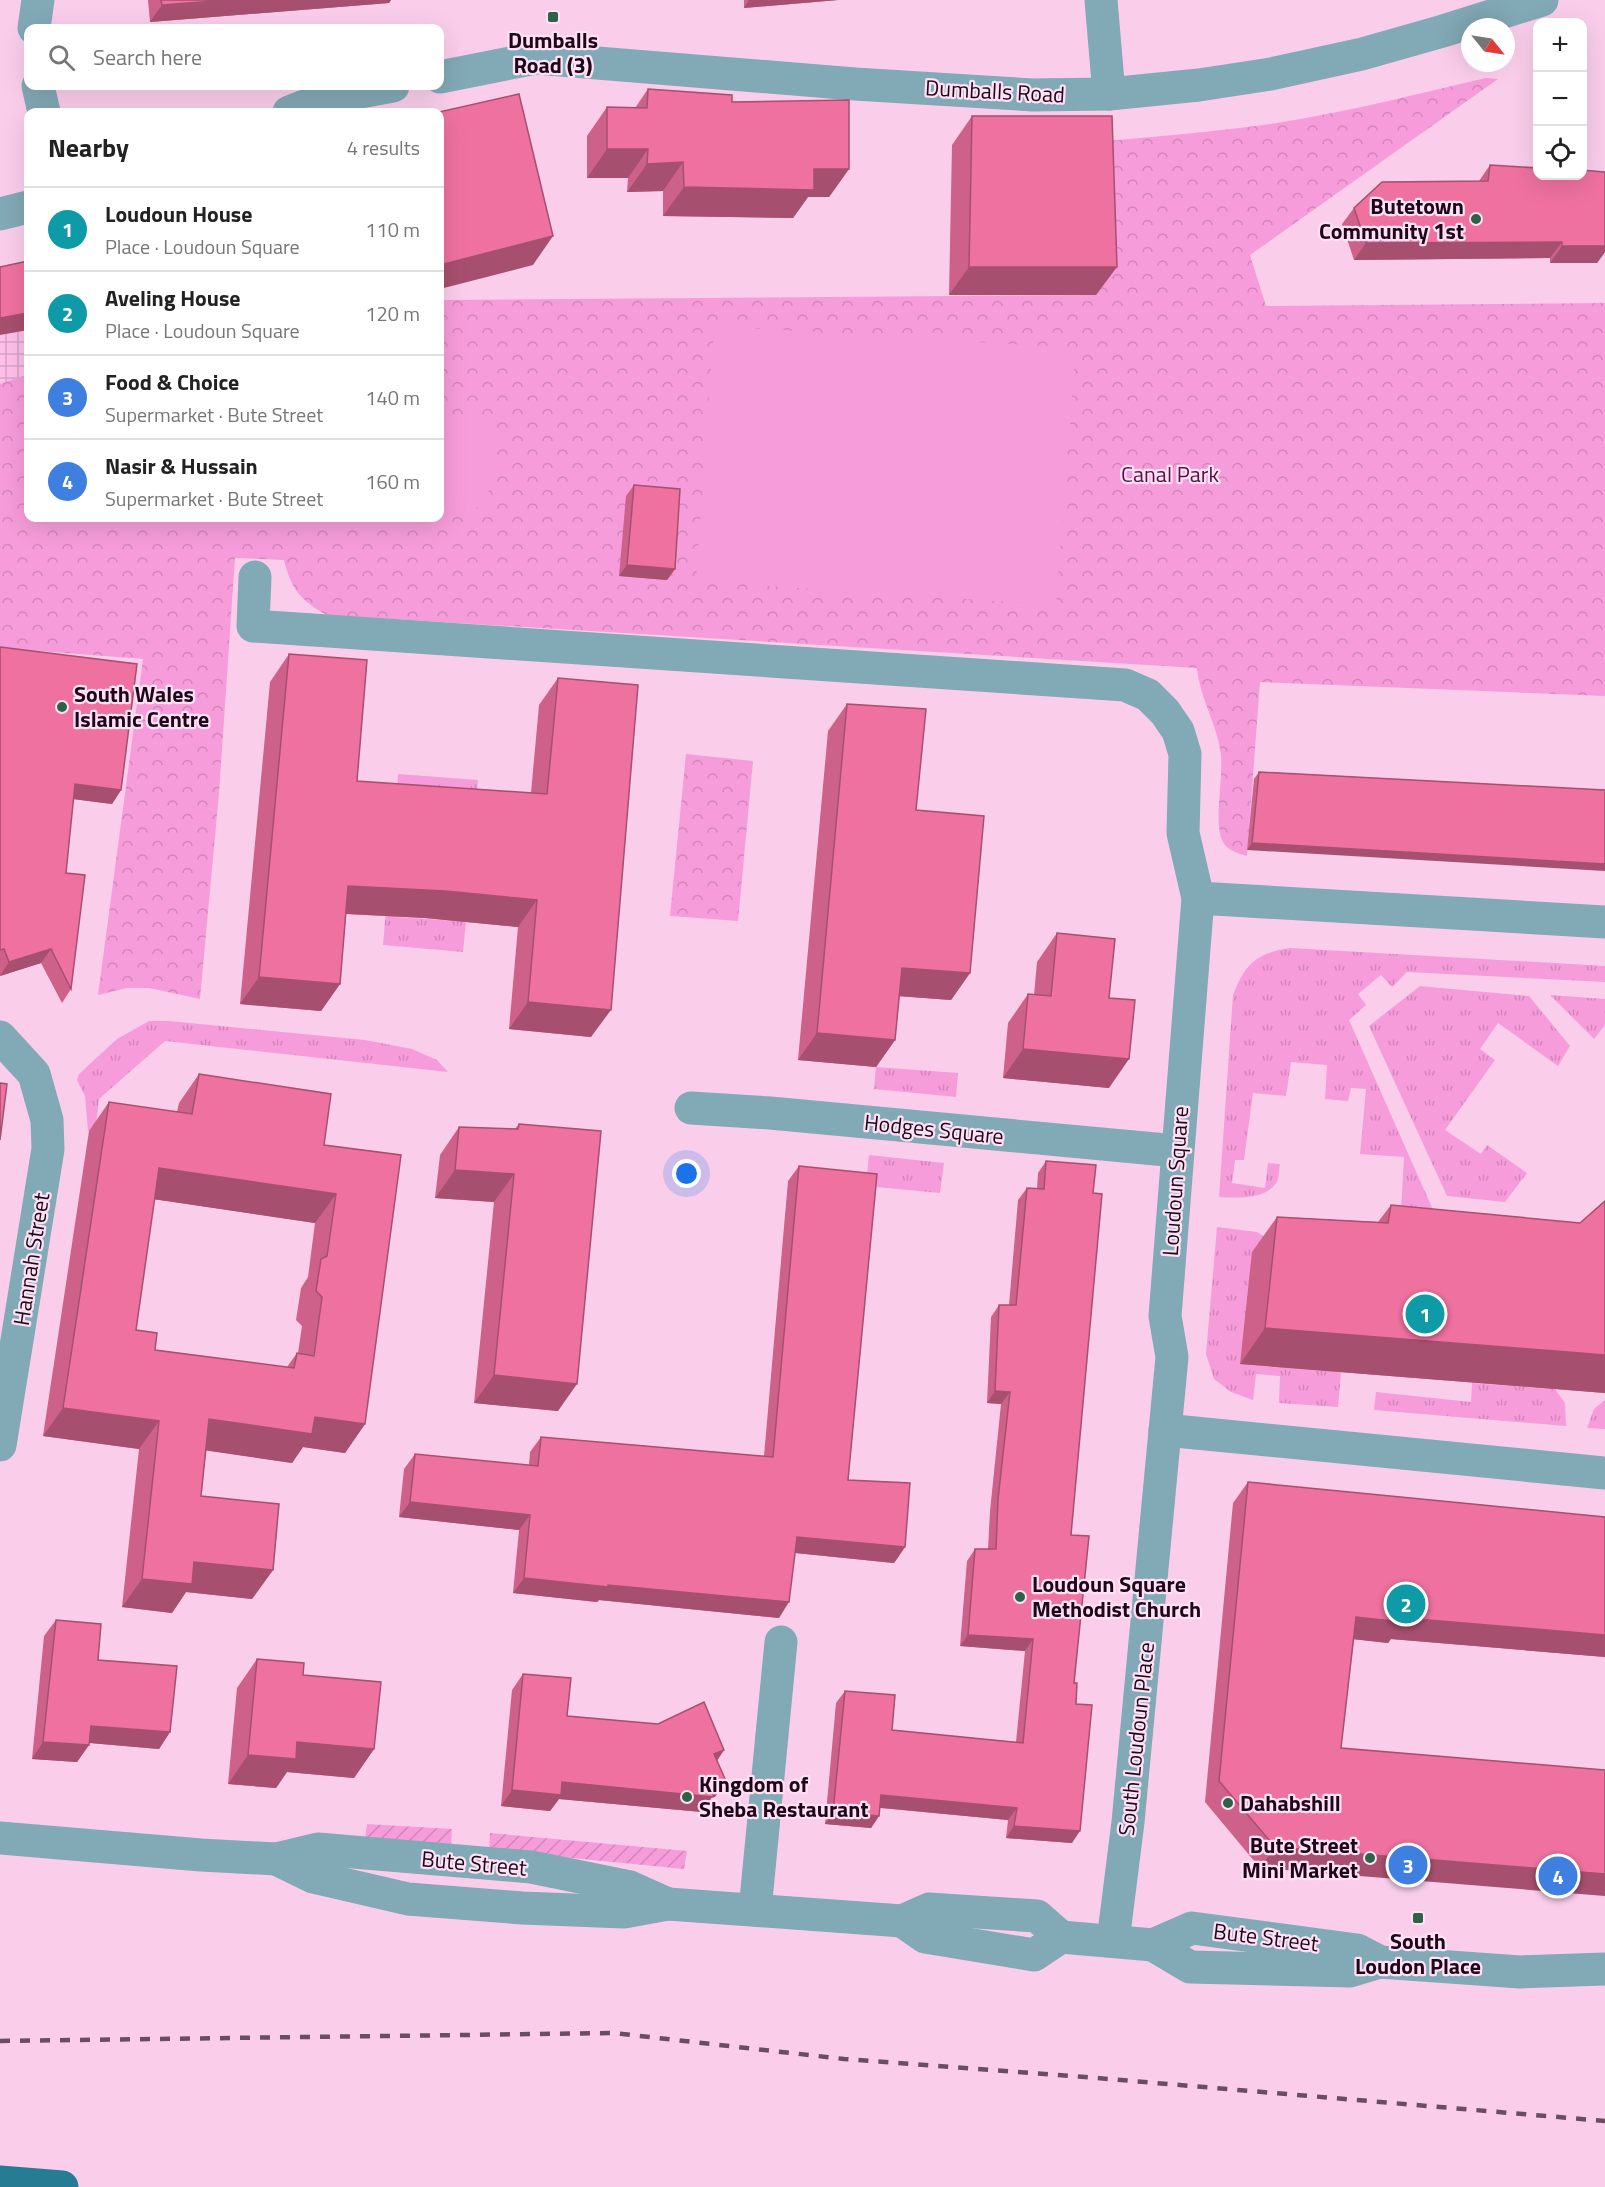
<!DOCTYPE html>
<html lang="en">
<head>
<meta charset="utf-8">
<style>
	:root { --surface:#fff; --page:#f2f2f2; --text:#222; --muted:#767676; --line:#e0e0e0; --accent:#b45309 }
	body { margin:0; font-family:"Titillium Web",sans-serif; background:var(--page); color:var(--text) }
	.controls { position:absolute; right:18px; top:18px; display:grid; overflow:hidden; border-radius:12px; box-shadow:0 6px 24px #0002 }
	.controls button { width:54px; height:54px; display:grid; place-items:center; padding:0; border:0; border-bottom:2px solid var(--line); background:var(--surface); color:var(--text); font:30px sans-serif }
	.compass { position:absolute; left:1461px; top:18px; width:54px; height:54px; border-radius:50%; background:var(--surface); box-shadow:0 6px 24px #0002; rotate:120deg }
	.you { position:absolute; left:687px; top:1174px; width:21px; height:21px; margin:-15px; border:4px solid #fff; border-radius:50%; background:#1a73e8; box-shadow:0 0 0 9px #1a73e833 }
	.badge { display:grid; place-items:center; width:39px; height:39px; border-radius:50%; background:var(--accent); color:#fff; font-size:20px; font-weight:700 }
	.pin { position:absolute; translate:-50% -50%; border:3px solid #fff; box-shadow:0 2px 6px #0006 }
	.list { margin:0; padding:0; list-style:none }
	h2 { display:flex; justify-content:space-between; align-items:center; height:78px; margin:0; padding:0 24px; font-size:26px }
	h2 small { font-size:20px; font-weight:400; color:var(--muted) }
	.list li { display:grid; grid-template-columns:39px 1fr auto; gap:18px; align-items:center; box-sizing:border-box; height:84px; padding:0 24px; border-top:2px solid var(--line) }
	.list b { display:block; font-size:22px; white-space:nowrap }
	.list p { margin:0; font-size:20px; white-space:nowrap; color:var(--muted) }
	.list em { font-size:20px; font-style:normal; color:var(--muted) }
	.icon { flex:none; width:33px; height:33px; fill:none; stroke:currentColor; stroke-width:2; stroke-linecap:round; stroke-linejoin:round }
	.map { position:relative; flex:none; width:1605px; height:2187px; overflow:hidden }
	.search { position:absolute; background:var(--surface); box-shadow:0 6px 24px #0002; left:24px; top:24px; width:420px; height:66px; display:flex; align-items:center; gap:15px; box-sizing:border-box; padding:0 21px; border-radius:12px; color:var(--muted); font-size:22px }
	.panel { position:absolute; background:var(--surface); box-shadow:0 6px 24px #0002; left:24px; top:108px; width:420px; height:414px; border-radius:12px }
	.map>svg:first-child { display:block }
	.industrial { fill:url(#industrial-grid) }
	.grass { fill:url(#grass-tufts) }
	.park { fill:url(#park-crowns) }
	.garden { fill:url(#garden-furrows) }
	.pitch { fill:#f69cda }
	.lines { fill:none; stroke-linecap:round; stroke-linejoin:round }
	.minor { stroke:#82a9b6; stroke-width:33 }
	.major { stroke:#257c93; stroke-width:33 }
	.rail { stroke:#6b4d62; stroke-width:4.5; stroke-dasharray:10 10; stroke-linecap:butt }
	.wall { fill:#ce6189; fill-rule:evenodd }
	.shaded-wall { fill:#a74f6f }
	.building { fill:#ef719f; stroke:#a74f6f; stroke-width:1.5; fill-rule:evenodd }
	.poi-dot { fill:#2e6247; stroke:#fee1f4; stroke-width:2 }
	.labels { text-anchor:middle; stroke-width:4.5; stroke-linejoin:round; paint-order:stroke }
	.poi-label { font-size:22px; font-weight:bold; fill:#1f0719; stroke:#fee1f4; text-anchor:start }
	.street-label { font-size:22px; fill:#1f0719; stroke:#fee1f4 }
	.park-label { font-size:22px; fill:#541144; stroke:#fee1f4 }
</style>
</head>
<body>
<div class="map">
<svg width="1605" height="2187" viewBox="0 0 1605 2187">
	<defs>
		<pattern id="industrial-grid" width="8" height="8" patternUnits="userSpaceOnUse" patternTransform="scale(1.5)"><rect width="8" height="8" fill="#febfe9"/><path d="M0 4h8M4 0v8" fill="none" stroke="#d9a3c7"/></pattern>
		<pattern id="grass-tufts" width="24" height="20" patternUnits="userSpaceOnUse" patternTransform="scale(1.5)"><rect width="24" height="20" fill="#f69cda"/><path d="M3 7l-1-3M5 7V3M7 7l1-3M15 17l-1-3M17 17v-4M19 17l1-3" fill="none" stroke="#d285ba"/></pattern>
		<pattern id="park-crowns" width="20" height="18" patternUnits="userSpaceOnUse" patternTransform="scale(1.5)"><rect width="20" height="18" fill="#f69cda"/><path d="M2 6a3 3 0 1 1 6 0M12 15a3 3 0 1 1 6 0" fill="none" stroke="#d285ba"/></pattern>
		<pattern id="garden-furrows" width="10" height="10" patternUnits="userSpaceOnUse" patternTransform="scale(1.5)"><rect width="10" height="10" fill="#f69cda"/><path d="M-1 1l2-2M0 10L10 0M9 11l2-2" fill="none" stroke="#d285ba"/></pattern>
	</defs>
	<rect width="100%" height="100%" fill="#faceeb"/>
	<!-- industrial -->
	<polygon class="industrial" points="28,270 28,374 0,384 0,284"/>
	<!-- grass -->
	<g class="grass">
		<polygon points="398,774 478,780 476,802 397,795"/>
		<polygon points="390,863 396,917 457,921 471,869 463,952 383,945"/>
		<path d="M1290,948L1605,966V982L1407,972L1392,987L1381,975L1358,994L1366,1005L1349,1020L1434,1212L1401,1210L1404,1157L1360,1154L1366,1089L1351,1088L1348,1101L1325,1099L1327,1065L1291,1062L1286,1096L1253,1093L1244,1160H1235L1232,1183L1265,1188L1268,1163L1280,1164C1279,1169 1279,1175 1278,1179C1270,1200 1237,1198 1219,1197L1233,995C1245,964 1256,953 1290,948Z"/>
		<polygon points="1420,986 1529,996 1570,1046 1558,1066 1498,1023 1480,1049 1495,1060 1445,1130 1481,1154 1487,1145 1527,1173 1505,1202 1447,1196 1369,1026"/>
		<polygon points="1550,995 1605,999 1605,1025 1594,1039"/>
		<polygon points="149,1021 169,1021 365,1040 412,1049 437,1060 448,1072 165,1041 99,1099 95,1132 88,1131 85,1096 77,1080 79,1074 117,1039"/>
		<polygon points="876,1067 958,1073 956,1097 874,1089"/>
		<polygon points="869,1155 944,1163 940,1193 866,1186"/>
		<polygon points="1217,1227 1257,1232 1265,1237 1240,1364 1341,1372 1338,1407 1279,1403 1280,1376 1256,1374 1253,1400 1231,1392 1214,1379 1206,1354"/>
		<polygon points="1472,1383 1555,1389 1565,1403 1566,1426 1374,1410 1376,1392 1471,1402"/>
		<polygon points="1605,1400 1605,1429 1587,1428 1594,1409"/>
	</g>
	<!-- park -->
	<g class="park">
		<path d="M1486,78L1498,79L1250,255L1266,306L1605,303V696L1260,682L1247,856C1237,853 1226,850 1222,840C1214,822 1223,780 1221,757C1219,727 1200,700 1197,668L327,615C301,601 291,589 284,560L235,558L219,793L200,999L149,988H127L98,995L143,659L0,648V384L28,374V518H440V300L1096,295V142C1156,136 1217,132 1277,123C1347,112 1417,94 1486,78Z"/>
		<polygon points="686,754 753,761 738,921 670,916"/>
	</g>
	<!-- garden -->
	<g class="garden">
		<polygon points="367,1824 452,1829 451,1847 365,1840"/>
		<polygon points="490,1833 687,1851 684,1869 489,1850"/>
	</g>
	<!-- pitch -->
	<g class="pitch">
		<polygon points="714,326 1076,348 1056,605 696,581"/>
		<path d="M440,416L489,423C503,462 501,480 473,512L440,508Z"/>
	</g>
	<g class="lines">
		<!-- minor -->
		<g class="minor">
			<polyline points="1101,0 1109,94"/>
			<polyline points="34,28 38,0"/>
			<polyline points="440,77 536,58 855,84 1033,95 1109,94 1199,85 1271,74 1362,54 1443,31 1542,0"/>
			<polyline points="38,86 44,112"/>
			<polyline points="289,112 322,99 393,86"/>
			<polyline points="0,214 28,207"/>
			<polyline points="255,577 253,626 1125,685 1148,695 1165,712 1178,731 1185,754 1183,833 1198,898"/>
			<polyline points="0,1037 34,1074 47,1120 48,1149 0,1445"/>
			<polyline points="691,1108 770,1113 1177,1151"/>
			<polyline points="1165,1430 1605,1473"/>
			<polyline points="0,1838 201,1855 276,1859 318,1849 531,1867 630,1887 668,1904"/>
			<polyline points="276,1859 313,1877 408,1899 522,1908 624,1912 668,1904 902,1921 929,1909 1037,1916 1061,1937 1153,1945 1190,1967 1350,1971 1380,1962 1520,1972 1605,1969"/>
			<polyline points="755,1910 781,1642"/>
			<polyline points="902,1921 925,1937 1034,1955 1061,1937"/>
			<polyline points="1113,1941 1128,1822 1172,1357 1165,1316 1198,898 1605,922"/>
			<polyline points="1153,1945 1192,1928 1357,1950 1380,1962"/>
		</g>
		<!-- major -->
		<polyline class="major" points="0,2182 62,2187"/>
		<!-- rail -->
		<polyline class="rail" points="0,2041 614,2033 844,2059 1085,2077 1605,2121"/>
	</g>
	<!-- wall -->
	<g class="wall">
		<polygon points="148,0 391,0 389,3 150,22"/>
		<polygon points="744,0 838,0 744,8"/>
		<polygon points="648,89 732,102 849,169 829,197 808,197 793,218 663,216 663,191 627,192 628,178 587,178 587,136 607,107 635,108"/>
		<polygon points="972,116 1096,295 949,295 952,145"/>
		<polygon points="1490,165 1605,172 1605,252 1597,263 1550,263 1550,258 1354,260 1342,224 1354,208 1479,181"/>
		<polygon points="634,485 675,569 667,580 619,576 626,496"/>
		<polygon points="0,647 121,790 112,804 73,799 66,873 71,989 62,1003 41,963 0,976"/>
		<polygon points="289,654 357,781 531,793 539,705 558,678 591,1037 509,1029 518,927 425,918 346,914 340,984 321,1011 240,1004 270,682"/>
		<polygon points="847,704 916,810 970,973 951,1000 899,996 895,1040 876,1067 798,1060 828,731"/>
		<polygon points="1259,772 1605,790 1247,850 1254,779"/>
		<polygon points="1057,933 1109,998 1109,1088 1003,1078 1008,1023 1028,994 1034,995 1037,962"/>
		<path d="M199,1074L324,1145L401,1155L365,1424L345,1453L303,1447L292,1463L206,1450L201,1496L273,1570L252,1599L186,1592L172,1613L122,1607L139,1449L43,1436L89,1131L109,1102L177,1112L179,1103ZM154,1199L315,1223L308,1277L301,1288L296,1320L302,1326L298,1353H297L287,1367L155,1350L136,1330Z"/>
		<polygon points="519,1124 558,1411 474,1403 494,1202 435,1198 440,1155 459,1127 515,1129"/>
		<polygon points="1046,1161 1093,1193 1071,1535 1074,1683 1072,1843 1006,1838 1008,1820 880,1808 879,1816 871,1828 825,1824 836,1703 845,1691 892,1730 1016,1742 1025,1651 960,1646 967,1561 975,1549 988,1549 990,1511 1001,1404 987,1403 991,1317 999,1305 1009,1305 1018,1200 1027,1188 1037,1189 1038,1173"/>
		<polygon points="799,1166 848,1480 905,1547 894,1563 795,1553 779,1618 599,1600 597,1602 513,1593 519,1530 399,1517 404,1469 415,1454 529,1465 530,1452 541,1437 764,1456 788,1181"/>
		<polygon points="1605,1201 1605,1393 1240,1364 1252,1252 1277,1217 1378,1222 1391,1205 1580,1223"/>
		<polygon points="1248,1482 1605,1517 1605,1657 1391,1639 1388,1643 1354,1639 1341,1748 1605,1770 1260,1868 1205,1802 1233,1503"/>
		<polygon points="56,1620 98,1660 170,1732 159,1749 89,1743 89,1745 77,1762 32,1759 44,1636"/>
		<polygon points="257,1659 303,1675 374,1749 354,1778 287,1772 276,1788 228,1784 237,1688"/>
		<polygon points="523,1674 567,1716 724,1750 717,1761 715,1797 712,1797 702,1812 559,1799 550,1811 501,1806 512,1690"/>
	</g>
	<!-- shaded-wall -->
	<g class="shaded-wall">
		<polygon points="228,0 391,0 389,3 150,22 162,5"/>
		<polygon points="749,0 838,0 744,8"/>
		<polygon points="607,149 648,149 628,178 587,178"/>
		<polygon points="683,162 663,191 627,192 647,164"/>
		<polygon points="814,169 849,169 829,197 808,197 793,218 663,216 684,187"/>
		<polygon points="553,236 533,265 440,289 440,265"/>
		<polygon points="1562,242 1550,258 1354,260 1366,243"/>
		<polygon points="1562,246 1605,246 1605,252 1597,263 1550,263"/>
		<polygon points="969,267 1117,267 1096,295 949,295"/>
		<polygon points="28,313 28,330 0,335 0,318"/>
		<polygon points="627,565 675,569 667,580 619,576"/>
		<polygon points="75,784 121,790 112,804 65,798"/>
		<polygon points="1252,843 1605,864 1605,871 1247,850"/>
		<polygon points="348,886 445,891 537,900 518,927 425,918 329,913"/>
		<polygon points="51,949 41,963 0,976 9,962"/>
		<polygon points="902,968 970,973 951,1000 883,995"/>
		<polygon points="259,977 340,984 321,1011 240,1004"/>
		<polygon points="528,1002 611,1010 591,1037 509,1029"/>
		<polygon points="817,1033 895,1040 876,1067 798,1060"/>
		<polygon points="1023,1049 1129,1059 1109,1088 1003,1078"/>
		<polygon points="159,1168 336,1194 315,1223 139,1197"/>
		<polygon points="455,1170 514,1174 494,1202 435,1198"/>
		<polygon points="1265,1328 1605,1355 1605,1393 1240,1364"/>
		<polygon points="494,1375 577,1384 558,1411 474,1403"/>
		<polygon points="995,1391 1010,1392 1001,1404 987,1403"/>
		<polygon points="63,1408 159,1421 139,1449 43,1436"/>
		<polygon points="315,1417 365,1424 345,1453 303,1447 292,1463 189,1448 209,1419"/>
		<polygon points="410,1502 530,1515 519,1530 399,1517"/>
		<polygon points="797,1537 905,1547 894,1563 786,1552"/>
		<polygon points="194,1562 273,1570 252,1599 186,1592 172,1613 122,1607 142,1579"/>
		<polygon points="524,1578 608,1585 789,1602 779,1618 599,1600 597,1602 513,1593"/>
		<polygon points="1356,1617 1405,1618 1605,1635 1605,1657 1391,1639 1388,1643 1342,1638"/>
		<polygon points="968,1635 1033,1639 1025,1651 960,1646"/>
		<polygon points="91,1726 170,1732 159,1749 79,1742"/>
		<polygon points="43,1742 89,1745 77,1762 32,1759"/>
		<polygon points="297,1742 374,1749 354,1778 287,1772 276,1788 228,1784 248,1755"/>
		<polygon points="724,1750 713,1766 714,1754"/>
		<polygon points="726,1781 715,1797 712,1797 702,1812 559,1799 550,1811 501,1806 512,1790 562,1782 714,1783"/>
		<polygon points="881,1795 1017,1808 1008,1820 873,1807"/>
		<polygon points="833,1812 879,1816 871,1828 825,1824"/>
		<polygon points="1014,1826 1080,1831 1072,1843 1006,1838"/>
		<polygon points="1275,1847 1605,1874 1605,1896 1260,1868"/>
	</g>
	<!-- building -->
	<g class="building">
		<polygon points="161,0 228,0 162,5"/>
		<polygon points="648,89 732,95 732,102 849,100 849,169 814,169 814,190 684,187 683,162 647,164 648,149 607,149 607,107 647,108"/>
		<polygon points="519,94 553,236 440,265 439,112"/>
		<polygon points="972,116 1112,116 1117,267 969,267"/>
		<polygon points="1490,165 1538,168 1538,176 1582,176 1582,170 1605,172 1605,246 1562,246 1562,242 1366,243 1354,208 1382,182 1488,181"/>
		<polygon points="28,261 28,313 0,318 0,267"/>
		<polygon points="634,485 680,489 675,569 627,565"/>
		<polygon points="0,647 137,664 121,790 75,784 66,873 85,875 71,989 51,949 9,962 4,949 0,950"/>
		<polygon points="289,654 367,660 357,781 547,794 558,678 638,685 611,1010 528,1002 537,900 445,891 348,886 340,984 259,977"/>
		<polygon points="847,704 926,709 916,810 984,816 970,973 902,968 895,1040 817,1033"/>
		<polygon points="1259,772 1605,790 1605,864 1252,843"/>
		<polygon points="1057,933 1115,939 1109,998 1135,1000 1129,1059 1023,1049 1028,994 1051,996"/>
		<path d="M199,1074L331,1094L324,1145L401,1155L365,1424L315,1417L312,1434L209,1419L201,1496L279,1504L273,1570L194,1562L192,1584L142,1579L159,1421L63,1408L109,1102L192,1114ZM159,1168L336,1194L327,1256L321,1259L316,1291L322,1297L314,1356L297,1353L294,1368L155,1350L157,1333L136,1330Z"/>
		<polygon points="0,1083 7,1084 0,1140"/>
		<polygon points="519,1124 601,1131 577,1384 494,1375 514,1174 455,1170 459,1127 518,1129"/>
		<polygon points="1046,1161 1096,1165 1093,1193 1102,1194 1071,1535 1089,1536 1074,1683 1077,1683 1076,1704 1092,1705 1080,1831 1014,1826 1017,1808 881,1795 879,1816 833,1812 845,1691 895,1695 892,1730 1023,1743 1033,1639 968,1635 975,1549 996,1549 998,1499 1010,1392 995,1391 999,1305 1016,1305 1027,1188 1044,1189"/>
		<polygon points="799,1166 877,1174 848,1480 910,1483 905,1547 797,1537 789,1602 608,1585 608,1587 524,1578 530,1515 410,1502 415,1454 538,1466 541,1437 773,1457"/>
		<polygon points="1605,1201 1605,1355 1265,1328 1277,1217 1388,1223 1391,1205 1580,1223"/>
		<polygon points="1248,1482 1605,1517 1605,1635 1405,1618 1402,1622 1356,1617 1341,1748 1605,1770 1605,1874 1275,1847 1219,1781"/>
		<polygon points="56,1620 101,1624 98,1660 177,1666 170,1732 91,1726 89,1745 43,1742"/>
		<polygon points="257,1659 304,1663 303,1675 381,1682 374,1749 297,1742 296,1759 248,1755"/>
		<polygon points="523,1674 571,1678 567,1716 658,1724 704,1702 724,1750 714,1754 726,1781 714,1783 713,1797 562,1782 561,1795 512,1790"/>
	</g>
	<!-- markers -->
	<g class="poi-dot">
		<rect x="547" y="11" width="12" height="12" rx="3"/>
		<circle cx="1476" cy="219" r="6"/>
		<circle cx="62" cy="707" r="6"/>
		<circle cx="1020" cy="1597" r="6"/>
		<circle cx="687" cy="1797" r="6"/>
		<circle cx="1228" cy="1803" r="6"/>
		<circle cx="1370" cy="1858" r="6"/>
		<rect x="1412" y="1912" width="12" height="12" rx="3"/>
	</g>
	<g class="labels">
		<!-- poi labels -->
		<g class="poi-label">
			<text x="553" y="48" text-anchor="middle">Dumballs<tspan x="553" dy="25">Road (3)</tspan></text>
			<text x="1464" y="214" text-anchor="end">Butetown<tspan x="1464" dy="25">Community 1st</tspan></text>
			<text x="74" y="702">South Wales<tspan x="74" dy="25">Islamic Centre</tspan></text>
			<text x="1032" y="1592">Loudoun Square<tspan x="1032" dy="25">Methodist Church</tspan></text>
			<text x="699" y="1792">Kingdom of<tspan x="699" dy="25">Sheba Restaurant</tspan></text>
			<text x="1240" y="1811">Dahabshill</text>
			<text x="1358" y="1853" text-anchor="end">Bute Street<tspan x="1358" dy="25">Mini Market</tspan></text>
			<text x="1418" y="1949" text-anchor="middle">South<tspan x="1418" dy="25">Loudon Place</tspan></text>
		</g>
		<!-- street labels -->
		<g class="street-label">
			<text transform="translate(995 91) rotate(3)" y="8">Dumballs Road</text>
			<text transform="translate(934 1129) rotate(6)" y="8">Hodges Square</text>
			<text transform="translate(1175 1181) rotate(-86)" y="8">Loudoun Square</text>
			<text transform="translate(31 1259) rotate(-81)" y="8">Hannah Street</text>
			<text transform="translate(1136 1739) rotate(-84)" y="8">South Loudoun Place</text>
			<text transform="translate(474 1863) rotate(5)" y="8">Bute Street</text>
			<text transform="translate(1266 1937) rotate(7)" y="8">Bute Street</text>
		</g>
		<!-- park labels -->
		<g class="park-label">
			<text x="1170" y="482">Canal Park</text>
		</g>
	</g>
</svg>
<div class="controls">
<button>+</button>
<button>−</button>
<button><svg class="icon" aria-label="locate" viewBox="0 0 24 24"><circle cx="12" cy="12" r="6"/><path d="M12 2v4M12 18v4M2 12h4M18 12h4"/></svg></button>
</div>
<svg class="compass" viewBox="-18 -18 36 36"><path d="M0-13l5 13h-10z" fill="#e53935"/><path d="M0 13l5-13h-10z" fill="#767676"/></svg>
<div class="you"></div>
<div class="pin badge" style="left:1425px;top:1314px;background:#0f9aa8">1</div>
<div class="pin badge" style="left:1406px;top:1604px;background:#0f9aa8">2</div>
<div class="pin badge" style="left:1408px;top:1865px;background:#3f7fe0">3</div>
<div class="pin badge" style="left:1558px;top:1876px;background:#3f7fe0">4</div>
<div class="search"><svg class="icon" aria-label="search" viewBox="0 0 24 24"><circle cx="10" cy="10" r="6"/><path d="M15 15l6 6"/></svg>Search here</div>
<section class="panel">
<h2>Nearby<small>4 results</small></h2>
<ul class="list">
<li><span class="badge" style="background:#0f9aa8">1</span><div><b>Loudoun House</b><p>Place · Loudoun Square</p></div><em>110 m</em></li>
<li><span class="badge" style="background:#0f9aa8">2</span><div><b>Aveling House</b><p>Place · Loudoun Square</p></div><em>120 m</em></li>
<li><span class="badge" style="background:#3f7fe0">3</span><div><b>Food &amp; Choice</b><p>Supermarket · Bute Street</p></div><em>140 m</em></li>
<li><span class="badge" style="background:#3f7fe0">4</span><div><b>Nasir &amp; Hussain</b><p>Supermarket · Bute Street</p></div><em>160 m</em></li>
</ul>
</section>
</div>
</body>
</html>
